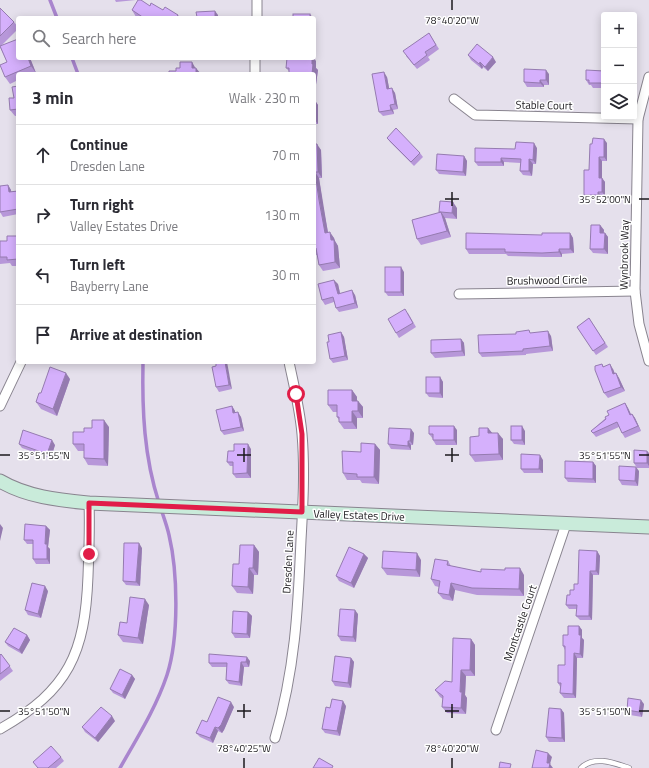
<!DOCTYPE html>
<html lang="en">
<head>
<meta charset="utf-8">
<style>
	:root { --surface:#fff; --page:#f2f2f3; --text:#2b2b33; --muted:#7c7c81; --line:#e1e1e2 }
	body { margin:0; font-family:"Titillium Web",sans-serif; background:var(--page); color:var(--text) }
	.controls { position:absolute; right:12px; top:12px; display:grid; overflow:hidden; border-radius:4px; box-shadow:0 2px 10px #0003 }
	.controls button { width:36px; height:36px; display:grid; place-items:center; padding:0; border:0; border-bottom:1px solid var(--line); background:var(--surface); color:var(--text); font:20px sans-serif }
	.stop { position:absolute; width:12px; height:12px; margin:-9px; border:3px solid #e11d48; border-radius:50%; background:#fff }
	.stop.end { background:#e11d48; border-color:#fff; box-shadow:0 1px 4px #0008 }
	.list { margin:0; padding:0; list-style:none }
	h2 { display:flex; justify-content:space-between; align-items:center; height:52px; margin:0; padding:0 16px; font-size:17px }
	h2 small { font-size:13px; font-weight:400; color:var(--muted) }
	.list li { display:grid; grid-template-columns:26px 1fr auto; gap:12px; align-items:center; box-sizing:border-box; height:60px; padding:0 16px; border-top:1px solid var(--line) }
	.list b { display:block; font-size:15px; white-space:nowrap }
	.list p { margin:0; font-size:13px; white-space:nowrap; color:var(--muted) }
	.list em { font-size:13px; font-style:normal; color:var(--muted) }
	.icon { flex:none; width:22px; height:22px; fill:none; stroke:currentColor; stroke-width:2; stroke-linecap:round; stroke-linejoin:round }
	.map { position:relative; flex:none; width:649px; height:768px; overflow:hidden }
	.search { position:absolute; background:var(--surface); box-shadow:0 2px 10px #0003; left:16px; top:16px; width:300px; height:44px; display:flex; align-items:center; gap:10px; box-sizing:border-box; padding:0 14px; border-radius:4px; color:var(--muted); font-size:15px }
	.panel { position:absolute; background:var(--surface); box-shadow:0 2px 10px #0003; left:16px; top:72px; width:300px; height:292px; border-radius:4px }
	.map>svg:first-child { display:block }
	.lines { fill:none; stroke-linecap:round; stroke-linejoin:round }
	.stream { stroke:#a985ce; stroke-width:3.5 }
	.lane-casing { stroke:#89848f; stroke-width:6 }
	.street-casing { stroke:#89848f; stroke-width:11 }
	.secondary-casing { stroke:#89848f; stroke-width:15 }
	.lane { stroke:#fff; stroke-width:4.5 }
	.street { stroke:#fff; stroke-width:9 }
	.secondary { stroke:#c9ebda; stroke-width:13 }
	.wall { fill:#b797d9 }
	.shaded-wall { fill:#957bb0 }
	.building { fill:#d5b0fc; stroke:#957bb0 }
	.route { stroke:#e11d48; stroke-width:5 }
	.ticks { fill:none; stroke:#1b191d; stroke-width:1.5 }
	.labels { text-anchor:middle; stroke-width:3; stroke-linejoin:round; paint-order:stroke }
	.street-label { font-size:11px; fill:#1b191d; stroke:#fff }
	.ticks-label { font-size:10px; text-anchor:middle; fill:#1b191d; stroke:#fff; stroke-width:3; stroke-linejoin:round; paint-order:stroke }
</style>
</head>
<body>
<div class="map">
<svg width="649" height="768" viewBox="0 0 649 768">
	<rect width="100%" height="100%" fill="#e5e0ec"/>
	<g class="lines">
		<!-- stream -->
		<g class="stream">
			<polyline points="50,0 57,18"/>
			<polyline points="72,58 78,74"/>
			<path d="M143,362C142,410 144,457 159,503"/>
			<path d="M120,768C137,738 156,708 167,675C179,638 178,573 169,535C167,526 164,518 161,509"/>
		</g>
		<defs>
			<path id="lane" d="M581,768C594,755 614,763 629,768"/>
			<g id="street">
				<polyline points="257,0 257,18"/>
				<polyline points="255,74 255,58"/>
				<polyline points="649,77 638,119 635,291 639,324 649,361"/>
				<polyline points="454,99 475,115 638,119"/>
				<polyline points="459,294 635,291"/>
				<polyline points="0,406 21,362"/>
				<path d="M0,729C69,690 85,653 88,576C89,551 90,527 89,503"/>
				<polyline points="496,730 566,524"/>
				<path d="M275,738C295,670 298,610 301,540C303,505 305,469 302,434C300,410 294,386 289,362"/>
			</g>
			<path id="secondary" d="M0,481C27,497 59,500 89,503L649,527"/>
		</defs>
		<!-- lane casing -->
		<use href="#lane" class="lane-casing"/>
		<!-- street casing -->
		<use href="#street" class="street-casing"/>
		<!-- secondary casing -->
		<use href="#secondary" class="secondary-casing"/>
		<!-- lane -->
		<use href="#lane" class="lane"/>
		<!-- street -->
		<use href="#street" class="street"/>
		<!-- secondary -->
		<use href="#secondary" class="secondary"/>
	</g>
	<!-- wall -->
	<g class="wall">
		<polygon points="115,0 136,0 116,2"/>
		<polygon points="150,6 178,15 180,18 138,18 136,17 132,10"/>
		<polygon points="0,8 14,22 18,27 18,29 2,45 30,58 36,73 33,74 18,74 18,80 10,84 5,77 7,62 0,47"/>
		<polygon points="429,33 439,49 428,57 430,60 417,69 406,56"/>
		<polygon points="468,55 496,62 488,71 483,67 482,69 471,60"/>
		<polygon points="316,61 316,68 318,70 314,99 318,105 318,124 314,124 314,74 289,71 286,68"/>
		<polygon points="604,71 604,88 593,88 591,85 589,85 586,80"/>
		<polygon points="549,74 549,85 544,85 544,87 527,87 524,82"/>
		<polygon points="387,77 389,88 395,93 398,109 393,110 394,114 383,116 379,112"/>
		<polygon points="18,86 18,116 15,116 10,110"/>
		<polygon points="387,138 420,153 423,157 414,166 390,142"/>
		<polygon points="607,143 607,161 602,161 602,178 605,182 605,196 602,196 602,199 587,199 584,195 589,170 592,144"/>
		<polygon points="314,144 321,150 322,178 319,178 323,206 328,232 334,238 335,241 338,246 340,268 323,271 319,265 317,255 314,255"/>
		<polygon points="537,148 536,164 533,164 532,176 523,175 520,171 521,163 504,162 504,166 478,166 475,162 515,149"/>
		<polygon points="464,156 467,161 466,176 439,174 436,170"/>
		<polygon points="8,185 11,190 11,192 18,191 18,214 3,217 0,212"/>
		<polygon points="457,208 457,219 445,218 451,237 421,245 417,239 412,220"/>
		<polygon points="600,225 604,230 604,233 605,233 608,237 608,254 593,253 590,249"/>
		<polygon points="570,233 573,238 574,253 562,254 562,257 545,257 508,256 506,254 469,254 466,249 542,235"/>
		<polygon points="18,236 18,266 12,266 10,263 0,264 0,241 7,241"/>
		<polygon points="404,272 404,296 388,296 385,292"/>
		<polygon points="338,284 340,293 355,295 358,308 339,312 336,308 334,302 325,305 322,300"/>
		<polygon points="408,313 416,327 399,338 396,333"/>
		<polygon points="589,318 608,347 596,355 577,327"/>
		<polygon points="341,332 344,337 348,360 333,363 330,359 329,342"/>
		<polygon points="531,333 551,336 553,351 526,354 526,355 482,357 479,353"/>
		<polygon points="461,339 464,343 465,356 435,358 431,353"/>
		<polygon points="602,364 604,367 613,369 615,374 616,373 619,378 625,391 608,398 604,393"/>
		<polygon points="216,366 232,389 219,392 216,387"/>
		<polygon points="440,377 443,382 443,398 429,397 426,393"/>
		<polygon points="70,379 57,416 41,409 36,402 41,393"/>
		<polygon points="352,390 357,397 357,401 358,401 363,407 363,418 357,418 357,429 344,429 339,422 339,420 337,417 337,412 333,412 328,405"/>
		<polygon points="625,403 628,408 631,414 632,414 635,418 641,431 625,438 622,433 619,427 596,437 591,431 609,415"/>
		<polygon points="232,406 235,411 235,413 241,417 244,431 224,435 221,431"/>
		<polygon points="109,427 108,466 88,465 84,458 84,451 78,451 73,444 84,432 92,428"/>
		<polygon points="488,428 492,433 503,439 503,460 475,462 470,455 479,436"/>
		<polygon points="457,430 457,445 436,445 433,440 433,439 429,434"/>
		<polygon points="525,431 525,445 514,444 511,440"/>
		<polygon points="414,433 413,445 411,445 411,450 391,449 388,444"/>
		<polygon points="19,444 55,445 51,458 22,448"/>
		<polygon points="375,444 380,450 379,484 362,483 360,480 347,480 343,473 361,452"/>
		<polygon points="251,449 251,478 236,478 233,474 233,466 230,466 227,462 234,451"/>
		<polygon points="649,453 649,468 637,468 634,463"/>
		<polygon points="543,460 543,473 524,473 521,469"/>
		<polygon points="593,462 596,466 596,483 568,482 565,478"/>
		<polygon points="639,471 638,486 622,485 619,480"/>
		<polygon points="46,526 50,530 48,547 50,549 50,564 36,564 33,559 33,544 27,544 24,540"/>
		<polygon points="254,545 259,552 258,575 254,575 253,594 237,593 232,586 239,564"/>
		<polygon points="142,548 140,586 126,585 123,581"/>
		<polygon points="597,551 600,556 599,575 593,575 592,620 580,620 576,616 577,609 569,609 566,605 570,595 578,584"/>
		<polygon points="364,554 368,558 354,588 339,581 336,576"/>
		<polygon points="421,560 420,577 387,575 382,568"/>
		<polygon points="448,561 451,566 481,572 524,575 524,596 477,595 455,590 453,601 443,599 438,593 439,587 435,586 431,579"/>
		<polygon points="48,591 41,618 28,615 25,610"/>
		<polygon points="149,605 143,644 123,642 118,635 127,623"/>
		<polygon points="248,612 252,616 250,638 235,638 232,633"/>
		<polygon points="358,614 356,642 341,641 338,636"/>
		<polygon points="579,626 582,630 582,638 584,640 583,658 577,658 576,698 564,698 560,693 561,688 558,683 565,665 565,650 563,646 568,635"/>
		<polygon points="27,635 30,640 22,654 8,646 5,642"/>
		<polygon points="471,639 475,645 475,676 466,676 465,695 467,698 466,714 447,713 442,707 443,699 440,697 435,690 452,682"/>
		<polygon points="1,654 13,671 0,681 0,655"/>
		<polygon points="351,658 354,662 351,688 335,686 332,681"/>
		<polygon points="250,661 249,667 244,667 242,686 229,684 226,680 227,667 212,667 209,663"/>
		<polygon points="132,675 135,679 125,699 113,693 110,689"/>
		<polygon points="644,704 642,717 630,715 627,710"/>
		<polygon points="346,706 340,736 325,733 322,729"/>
		<polygon points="234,707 224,730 222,733 218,731 213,743 200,737 196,733 207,722"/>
		<polygon points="561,709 564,713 565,742 549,742 546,737"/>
		<polygon points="115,721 98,742 85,732 82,727"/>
		<polygon points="61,757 64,761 56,768 38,768 33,762"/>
	</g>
	<!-- shaded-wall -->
	<g class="shaded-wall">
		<polygon points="215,11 218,15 218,18 215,18"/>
		<polygon points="310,14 313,18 310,18"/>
		<polygon points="493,57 496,62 488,71 485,67"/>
		<polygon points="28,58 30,58 36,73 31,66"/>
		<polygon points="312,58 314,58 316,61 316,68 318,70 314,99 318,105 318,124 314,119 314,74 312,74"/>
		<polygon points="192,62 196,69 196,68 201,74 197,74 192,68"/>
		<polygon points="480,62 483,67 482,69 479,64"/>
		<polygon points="546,70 549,74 549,85 546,80"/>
		<polygon points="384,72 387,77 390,93 387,89"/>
		<polygon points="540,80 544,85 544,87 540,83"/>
		<polygon points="392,88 395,93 398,109 395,104"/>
		<polygon points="390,105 393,110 394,114 391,110"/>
		<polygon points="604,139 607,143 607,161 604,157"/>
		<polygon points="534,143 537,148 536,164 533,160"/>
		<polygon points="317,144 321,150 322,178 318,172"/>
		<polygon points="464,156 467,161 466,176 463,172"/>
		<polygon points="599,157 602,161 602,182 599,178"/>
		<polygon points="501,158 504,162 504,166 501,162"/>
		<polygon points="529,159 533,164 532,176 529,171"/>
		<polygon points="315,172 319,178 329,239 325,233"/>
		<polygon points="602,178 605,182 605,196 602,192"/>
		<polygon points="8,185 11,190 12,197 9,192"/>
		<polygon points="598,192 602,196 602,199 598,195"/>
		<polygon points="453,202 457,208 457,219 452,213"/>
		<polygon points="441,212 445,218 451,237 447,231"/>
		<polygon points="600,225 604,230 603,237 600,233"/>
		<polygon points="330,232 334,238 335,241 338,246 340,268 335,262"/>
		<polygon points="570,233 573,238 574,253 570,249"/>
		<polygon points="605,233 608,237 608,254 604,249"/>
		<polygon points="559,249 562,254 562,257 559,252"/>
		<polygon points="401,267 404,272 404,296 401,292"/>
		<polygon points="334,280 338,284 341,298 338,294"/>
		<polygon points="352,290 355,295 358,308 355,303"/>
		<polygon points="548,331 551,336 553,351 550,346"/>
		<polygon points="341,332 344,337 348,360 345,356"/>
		<polygon points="461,339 464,343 465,356 462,351"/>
		<polygon points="225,362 227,362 232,389 229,385"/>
		<polygon points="610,364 613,369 617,379 613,374"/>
		<polygon points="66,373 70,379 57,416 53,409"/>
		<polygon points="616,373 619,378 625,391 621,387"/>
		<polygon points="440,377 443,382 443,398 440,393"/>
		<polygon points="352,390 357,397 357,407 352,401"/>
		<polygon points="358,401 363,407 363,418 358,411"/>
		<polygon points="625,403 628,408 633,419 630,415"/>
		<polygon points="232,406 235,411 236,418 233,413"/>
		<polygon points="352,411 357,418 357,429 352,422"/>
		<polygon points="238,412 241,417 244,431 241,427"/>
		<polygon points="632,414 635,418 641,431 638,426"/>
		<polygon points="104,420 109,427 108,466 104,459"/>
		<polygon points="454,426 457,430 457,445 454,440"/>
		<polygon points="522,426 525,431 525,445 522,440"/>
		<polygon points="488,428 493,434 488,433"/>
		<polygon points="411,429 414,433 413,445 410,441"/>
		<polygon points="498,433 503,439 503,460 499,454"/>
		<polygon points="52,440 55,445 51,458 47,454"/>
		<polygon points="408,441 411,445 411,450 408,446"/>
		<polygon points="248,444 251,449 251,478 247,473"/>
		<polygon points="375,444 380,450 379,484 374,477"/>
		<polygon points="647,451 649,453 649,466 647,463"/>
		<polygon points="540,455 543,460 543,473 539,469"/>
		<polygon points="593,462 596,466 596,483 593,479"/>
		<polygon points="636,467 639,471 638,486 635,481"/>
		<polygon points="0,524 3,528 0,541"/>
		<polygon points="46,526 50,530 48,547 50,549 50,564 47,559 45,544"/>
		<polygon points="139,543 142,548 140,586 136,582"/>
		<polygon points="254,545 259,552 258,575 253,568"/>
		<polygon points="597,551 600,556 599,575 596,571"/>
		<polygon points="417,553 421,560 420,577 416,570"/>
		<polygon points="364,554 368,558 354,588 351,583"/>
		<polygon points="249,568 254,575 253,594 248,587"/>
		<polygon points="520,568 524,575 524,596 519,589"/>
		<polygon points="590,571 593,575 592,620 589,616"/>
		<polygon points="451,583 455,590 453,601 449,595"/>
		<polygon points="45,586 48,591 41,618 38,614"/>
		<polygon points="145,599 149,605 143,644 138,638"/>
		<polygon points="355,610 358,614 356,642 353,637"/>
		<polygon points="248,612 252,616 250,638 247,634"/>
		<polygon points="579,626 582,630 582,638 584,640 583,658 580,654 579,635"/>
		<polygon points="27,635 30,640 22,654 19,650"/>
		<polygon points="471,639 475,645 475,676 470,670"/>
		<polygon points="574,653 577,658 576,698 573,694"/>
		<polygon points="247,657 250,661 249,667 246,662"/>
		<polygon points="351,658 354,662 351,688 348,683"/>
		<polygon points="241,662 244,667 242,686 239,682"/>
		<polygon points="461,670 466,676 465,695 467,698 466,714 461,708 460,692"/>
		<polygon points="132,675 135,679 125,699 122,695"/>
		<polygon points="641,700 644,704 642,717 639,712"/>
		<polygon points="343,701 346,706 340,736 337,731"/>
		<polygon points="231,702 234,707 224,730 222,733 218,728"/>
		<polygon points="561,709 564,713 565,742 562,738"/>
		<polygon points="112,716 115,721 98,742 95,738"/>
		<polygon points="215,727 218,731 213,743 210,738"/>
		<polygon points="548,753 552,757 550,764 553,768 549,768 547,763"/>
	</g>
	<!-- building -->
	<g class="building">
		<polygon points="138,0 141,0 150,6 151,3 163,10 165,7 178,15 176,18 144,18 132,10"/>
		<polygon points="0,8 14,22 0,36"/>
		<polygon points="215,11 215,18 191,18 191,17 197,17 196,12"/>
		<rect x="293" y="14" width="17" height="4"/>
		<polygon points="429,33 436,45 425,52 427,55 414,65 403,51"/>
		<polygon points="18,39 18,58 28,58 31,66 5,77 0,65 7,62 0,46"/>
		<polygon points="477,44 493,57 485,67 480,62 479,64 468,55"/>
		<polygon points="287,58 312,58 312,64 313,64 312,74 289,74 289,68 286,68"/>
		<polygon points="180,62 192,62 192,68 196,68 196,73 206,73 206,74 169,74 169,71 176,71 176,68 180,68"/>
		<polygon points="524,69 546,70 546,80 540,80 540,83 524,82"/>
		<polygon points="586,70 604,71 603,83 589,83 589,80 586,80"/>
		<polygon points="384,72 387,89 392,88 395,104 390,105 391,110 379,112 372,74"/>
		<polygon points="18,86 18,109 10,110 9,98 14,98 12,87"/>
		<polygon points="396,128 420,153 411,162 387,138"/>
		<polygon points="593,138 604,139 604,157 599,157 599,178 602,178 602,192 598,192 598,195 584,195 584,170 589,170 590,144 592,144"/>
		<polygon points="516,142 534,143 533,160 529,159 529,171 520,171 521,159 501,158 501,162 475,162 475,148 515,149"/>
		<polygon points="314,144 317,144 318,172 315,172 319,200 325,233 330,232 331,240 334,240 335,262 319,265 316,248 314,248"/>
		<polygon points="437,154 464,156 463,172 436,170"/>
		<polygon points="8,185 9,192 18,191 18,209 0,212 0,186"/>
		<polygon points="440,201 453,202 452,213 441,212 447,231 417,239 412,220 441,212 439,212"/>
		<polygon points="591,225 600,225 600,233 605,233 604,249 590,249"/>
		<polygon points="466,233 542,235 542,233 570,233 570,249 559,249 559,252 542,253 505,252 505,249 466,249"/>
		<polygon points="7,236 18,236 18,259 7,260 7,257 0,257 0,241 7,241"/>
		<rect x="385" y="267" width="16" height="25"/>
		<polygon points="334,280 338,294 352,290 355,303 336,308 333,297 322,300 318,284"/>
		<polygon points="405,309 413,323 396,333 388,319"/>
		<polygon points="589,318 605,343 593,351 577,327"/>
		<polygon points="529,330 530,333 548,331 550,346 523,349 523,351 479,353 478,335 516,334 516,332"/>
		<polygon points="341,332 345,356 330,359 327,342 329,342 328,335"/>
		<polygon points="461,339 462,351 431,353 431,340"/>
		<polygon points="216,362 225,362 229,385 216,387 212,367 216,366"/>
		<polygon points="602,364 603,367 610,364 613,374 616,373 621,387 604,393 595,370 595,366"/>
		<polygon points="50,367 66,373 53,409 36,402 39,393 41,393"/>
		<rect x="426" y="377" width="14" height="16"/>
		<polygon points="328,390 352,390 352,401 358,401 358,411 352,411 352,422 339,422 339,417 337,417 337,405 328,405"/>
		<polygon points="625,403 630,415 632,414 638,426 622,433 617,422 593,433 591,431 606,419 605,417 609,415 607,411"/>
		<polygon points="232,406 233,413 238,412 241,427 221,431 216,410"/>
		<polygon points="92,420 104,420 104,459 84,458 84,444 73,444 73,432 84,432 84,428 92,428"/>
		<polygon points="429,426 454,426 454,440 433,440 433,434 429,434"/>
		<rect x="511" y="426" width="11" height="14"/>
		<polygon points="389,428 411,429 410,441 408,441 408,446 388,444"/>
		<polygon points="479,428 488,428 488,433 498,433 499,454 470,455 470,437 479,436"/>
		<polygon points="23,430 52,440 47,454 19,444"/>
		<polygon points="361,443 375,444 374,477 357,477 357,474 343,473 342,451 361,452"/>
		<polygon points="234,444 248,444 247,473 233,474 233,462 227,462 228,451 234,451"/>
		<polygon points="634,450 647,451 647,463 634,463"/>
		<polygon points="521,454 540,455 539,469 521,469"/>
		<polygon points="565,461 593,462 593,479 565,478"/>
		<polygon points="619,466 636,467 635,481 619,480"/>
		<polygon points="25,524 46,526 45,544 47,544 47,559 33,559 33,540 24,540"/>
		<polygon points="124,543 139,543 136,582 123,581"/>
		<polygon points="240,545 254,545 253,568 249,568 248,587 232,586 233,564 239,564"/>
		<polygon points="349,547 364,554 351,583 336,576"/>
		<polygon points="579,550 597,551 596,571 590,571 589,616 576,616 577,605 566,605 567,595 570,595 570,590 574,590 574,584 578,584"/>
		<polygon points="383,551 417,553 416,570 382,568"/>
		<polygon points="435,559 448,561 447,565 481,572 481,569 505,570 505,568 520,568 519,589 472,588 451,583 449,595 438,593 440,581 431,579"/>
		<polygon points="32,583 45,586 38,614 25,610"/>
		<polygon points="130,597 145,599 138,638 118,635 120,622 127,623"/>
		<polygon points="340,609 355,610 353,637 338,636"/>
		<polygon points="233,611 248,612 247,634 232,633"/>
		<polygon points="568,626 579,626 579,635 581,635 580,654 574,653 573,694 560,693 561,683 558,683 558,665 565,665 565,646 563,646 563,635 568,635"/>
		<polygon points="14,628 27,635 19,650 5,642"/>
		<polygon points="453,638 471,639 470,670 461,670 460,692 462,692 461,708 442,707 443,696 435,690 445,681 452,682"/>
		<polygon points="1,654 10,666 0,674 0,655"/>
		<polygon points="209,654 247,657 246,662 241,662 239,682 226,680 227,663 209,663"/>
		<polygon points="335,656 351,658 348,683 332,681"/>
		<polygon points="120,669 132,675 122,695 110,689"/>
		<polygon points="218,697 231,702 221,725 218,728 215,727 210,738 196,733 202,720 207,722"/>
		<polygon points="628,698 641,700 639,712 627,710"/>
		<polygon points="332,699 343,701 337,731 322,729 326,707 330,708"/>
		<polygon points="101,707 112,716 95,738 82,727"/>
		<polygon points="549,708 561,709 562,738 546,737"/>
		<polygon points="51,746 61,757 48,768 38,768 33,762"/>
		<polygon points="536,750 548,753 547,763 550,763 549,768 532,768"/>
		<polygon points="319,758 333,766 332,768 313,768"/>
		<polygon points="500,762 511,764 510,768 499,768"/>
	</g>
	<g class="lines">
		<!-- route -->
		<polyline class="route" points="89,554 89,503 302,512 302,434 296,394"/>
	</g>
	<!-- ticks -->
	<path class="ticks" d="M452,0V10M452,192V206M445,199H459M639,199H649M244,448V462M452,448V462M0,455H10M237,455H251M445,455H459M639,455H649M244,704V718M452,704V718M0,711H10M237,711H251M445,711H459M639,711H649M244,758V768M452,758V768"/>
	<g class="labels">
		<!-- street labels -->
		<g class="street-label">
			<text transform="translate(544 105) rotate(1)" y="4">Stable Court</text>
			<text transform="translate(624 255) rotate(-89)" y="4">Wynbrook Way</text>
			<text transform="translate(547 280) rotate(-1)" y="4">Brushwood Circle</text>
			<text transform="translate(359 515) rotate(2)" y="4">Valley Estates Drive</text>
			<text transform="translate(288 562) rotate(-87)" y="4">Dresden Lane</text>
			<text transform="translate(520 623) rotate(-71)" y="4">Montcastle Court</text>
		</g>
	</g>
	<g class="ticks-label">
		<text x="452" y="24">78°40'20"W</text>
		<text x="605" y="203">35°52'00"N</text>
		<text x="44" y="459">35°51'55"N</text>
		<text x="605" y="459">35°51'55"N</text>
		<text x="44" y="715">35°51'50"N</text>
		<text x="605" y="715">35°51'50"N</text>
		<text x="244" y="752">78°40'25"W</text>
		<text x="452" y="752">78°40'20"W</text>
	</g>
</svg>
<div class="controls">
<button>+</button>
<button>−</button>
<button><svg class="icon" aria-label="layers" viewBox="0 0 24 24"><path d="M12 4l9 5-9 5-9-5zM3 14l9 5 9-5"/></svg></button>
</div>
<div class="stop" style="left:296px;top:394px"></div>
<div class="stop end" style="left:89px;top:554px"></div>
<div class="search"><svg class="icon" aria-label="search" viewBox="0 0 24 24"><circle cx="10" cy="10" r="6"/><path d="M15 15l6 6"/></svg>Search here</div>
<section class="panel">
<h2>3 min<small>Walk · 230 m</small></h2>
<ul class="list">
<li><svg class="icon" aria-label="ahead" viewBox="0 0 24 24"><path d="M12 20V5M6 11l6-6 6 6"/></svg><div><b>Continue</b><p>Dresden Lane</p></div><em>70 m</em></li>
<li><svg class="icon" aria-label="right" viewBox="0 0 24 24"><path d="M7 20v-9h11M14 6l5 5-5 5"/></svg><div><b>Turn right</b><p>Valley Estates Drive</p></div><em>130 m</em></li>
<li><svg class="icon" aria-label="left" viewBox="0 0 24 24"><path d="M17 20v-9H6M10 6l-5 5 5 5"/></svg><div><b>Turn left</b><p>Bayberry Lane</p></div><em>30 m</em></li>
<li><svg class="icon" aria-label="arrive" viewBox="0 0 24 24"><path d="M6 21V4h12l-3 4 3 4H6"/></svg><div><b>Arrive at destination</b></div></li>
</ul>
</section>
</div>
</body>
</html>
